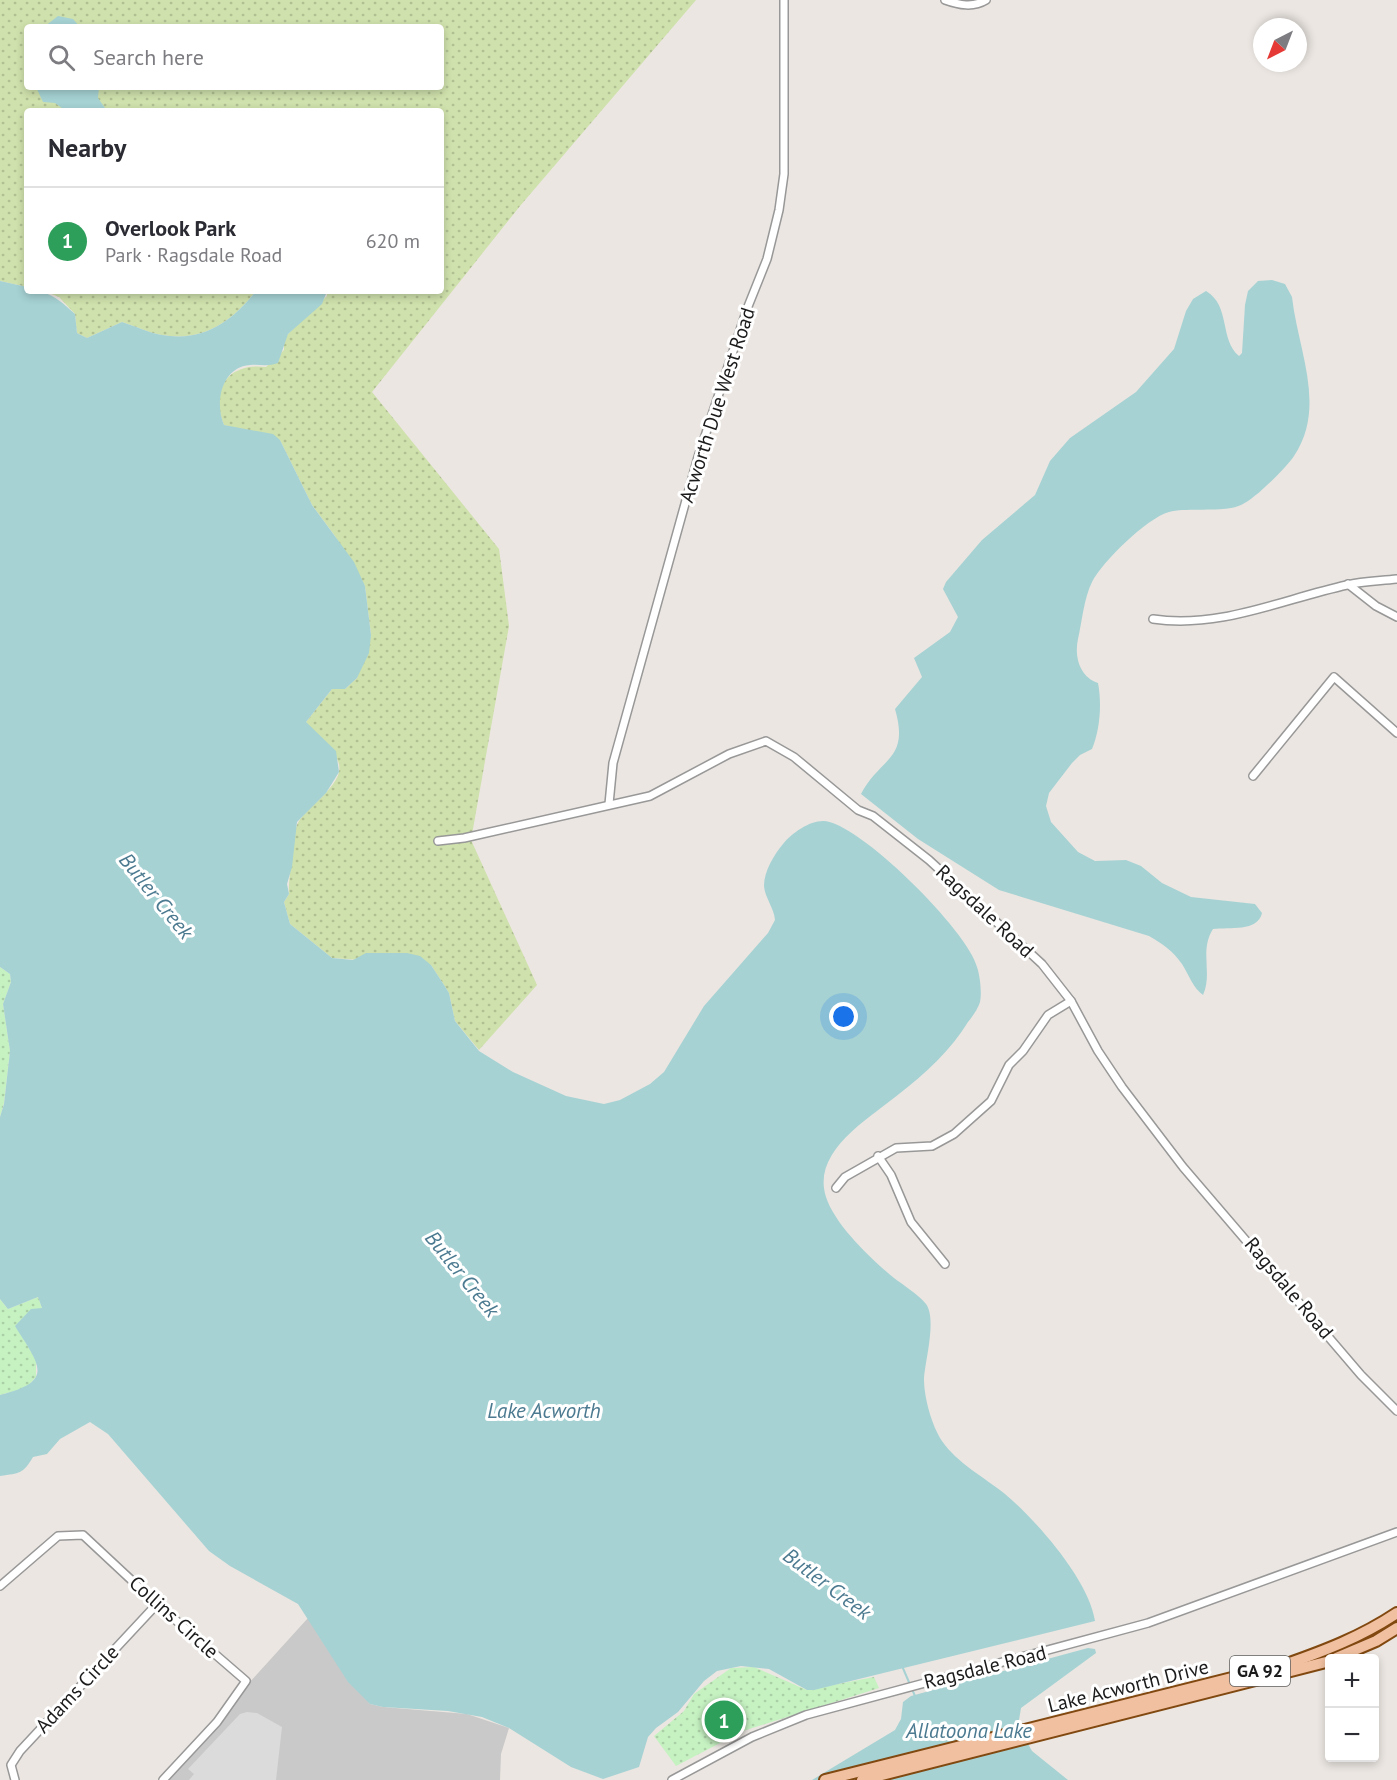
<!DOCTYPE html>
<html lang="en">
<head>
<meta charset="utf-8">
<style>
	:root { --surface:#fff; --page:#f2f2f3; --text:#2b2b33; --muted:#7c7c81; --line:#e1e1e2; --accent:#111827 }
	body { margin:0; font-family:"PT Sans",sans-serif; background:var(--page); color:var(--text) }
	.controls { position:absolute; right:18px; bottom:18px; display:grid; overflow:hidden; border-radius:6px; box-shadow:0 3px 9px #0003 }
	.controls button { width:54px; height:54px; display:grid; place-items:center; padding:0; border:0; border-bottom:2px solid var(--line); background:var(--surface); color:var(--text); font:30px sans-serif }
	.compass { position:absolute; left:1253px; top:18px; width:54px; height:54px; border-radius:50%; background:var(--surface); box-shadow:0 3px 9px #0003; rotate:222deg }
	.you { position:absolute; left:844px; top:1017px; width:21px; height:21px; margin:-15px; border:4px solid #fff; border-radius:50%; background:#1a73e8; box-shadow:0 0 0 9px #1a73e833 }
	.badge { display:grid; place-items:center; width:39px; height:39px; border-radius:50%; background:var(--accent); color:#fff; font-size:20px; font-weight:700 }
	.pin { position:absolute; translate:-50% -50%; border:3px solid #fff; box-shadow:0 2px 6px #0006 }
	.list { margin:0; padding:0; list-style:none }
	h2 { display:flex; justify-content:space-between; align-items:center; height:78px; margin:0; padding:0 24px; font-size:26px }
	h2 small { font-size:20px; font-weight:400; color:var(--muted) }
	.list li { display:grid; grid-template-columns:39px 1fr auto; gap:18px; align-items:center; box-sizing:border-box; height:108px; padding:0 24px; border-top:2px solid var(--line) }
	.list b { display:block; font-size:22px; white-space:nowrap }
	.list p { margin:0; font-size:20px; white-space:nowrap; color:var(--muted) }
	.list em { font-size:20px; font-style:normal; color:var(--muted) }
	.icon { flex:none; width:33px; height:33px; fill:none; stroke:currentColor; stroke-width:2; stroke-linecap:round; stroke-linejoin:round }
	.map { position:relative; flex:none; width:1397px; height:1780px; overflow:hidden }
	.search { position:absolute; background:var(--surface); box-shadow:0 3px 9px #0003; left:24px; top:24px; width:420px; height:66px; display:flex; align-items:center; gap:15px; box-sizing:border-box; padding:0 21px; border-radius:6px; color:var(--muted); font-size:22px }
	.panel { position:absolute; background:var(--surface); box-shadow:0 3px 9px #0003; left:24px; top:108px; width:420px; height:186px; border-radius:6px }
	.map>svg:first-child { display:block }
	.religious { fill:#c9c9c9 }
	.grass { fill:url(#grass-dots); fill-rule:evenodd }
	.park { fill:url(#park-dots) }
	.parking { fill:#dbdbdb }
	.water { fill:#a6d2d4 }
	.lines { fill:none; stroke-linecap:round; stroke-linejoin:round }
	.stream { stroke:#a6d2d4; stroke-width:2 }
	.minor-casing { stroke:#989898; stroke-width:10 }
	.primary-casing { stroke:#814810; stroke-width:14 }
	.minor { stroke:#fff; stroke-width:7 }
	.primary { stroke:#f0c0a1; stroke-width:10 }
	.labels { text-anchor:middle; stroke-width:6; stroke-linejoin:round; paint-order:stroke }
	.shield { fill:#fff; stroke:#5f5f5f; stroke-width:1.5 }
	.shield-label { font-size:18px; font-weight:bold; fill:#1b1b1b }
	.street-label { font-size:20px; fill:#1b1b1b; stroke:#fff }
	.water-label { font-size:21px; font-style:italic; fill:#4c7a90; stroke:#fff }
</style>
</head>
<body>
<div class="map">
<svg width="1397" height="1780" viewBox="0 0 1397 1780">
	<defs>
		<pattern id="grass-dots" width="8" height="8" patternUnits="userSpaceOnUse" patternTransform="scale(1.5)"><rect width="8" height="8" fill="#cfe1ac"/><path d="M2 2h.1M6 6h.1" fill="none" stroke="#b1c093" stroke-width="1.8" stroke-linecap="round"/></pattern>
		<pattern id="park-dots" width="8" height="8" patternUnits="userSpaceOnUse" patternTransform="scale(1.5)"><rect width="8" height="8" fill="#c6f2c2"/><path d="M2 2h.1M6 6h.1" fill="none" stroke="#aacfa6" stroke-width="1.8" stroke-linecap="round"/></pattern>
	</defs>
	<rect width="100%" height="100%" fill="#ebe6e1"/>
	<!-- religious -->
	<polygon class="religious" points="308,1618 370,1704 383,1707 467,1714 509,1728 501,1754 500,1780 161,1780"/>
	<!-- grass -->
	<g class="grass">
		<path d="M0,0H696L520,206L372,392L499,549L509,626L471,840L537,985L479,1050L455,1021L449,993L431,965L332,958L290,924L284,902L289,894C288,888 294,831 297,825C304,807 348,784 338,761C330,742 313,736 306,722L332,689H345L357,678L371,635L365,586L335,536L312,505L280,440L224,425C209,390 228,362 266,367L284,350V341L288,334L327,296V291H441V111H27V287L0,281ZM27,27H441V87H27Z"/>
		<path d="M44,291H256C231,322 204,342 162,335C149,333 135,326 122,322L87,338L77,333L75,314L59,297Z"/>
	</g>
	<!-- park -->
	<g class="park">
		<polygon points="0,967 10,974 11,982 3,1004 10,1051 4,1103 0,1117"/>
		<polygon points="38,1297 42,1308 16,1326 36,1360 36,1377 26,1388 0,1395 0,1299 8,1309"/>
		<polygon points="754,1667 807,1690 874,1677 879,1688 743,1731 676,1766 654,1736 684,1711 694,1694 731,1668"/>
	</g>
	<!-- parking -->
	<polygon class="parking" points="247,1712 257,1713 282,1727 276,1780 189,1780 194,1774 188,1769 240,1714"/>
	<!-- water -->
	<g class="water">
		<polygon points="58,16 73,19 80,27 44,27"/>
		<polygon points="36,87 99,87 98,98 107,111 66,111 55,103 43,102"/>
		<path d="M1272,280L1285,284L1292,297C1298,351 1327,406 1294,456C1286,468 1254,500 1241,505C1224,513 1188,507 1169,512C1147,518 1103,561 1092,582C1084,598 1082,621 1078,639C1074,657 1080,677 1098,683C1102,704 1100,730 1092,749L1080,755L1072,763L1049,793L1046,806L1051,822L1078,852L1095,861L1126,860L1141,866L1162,883L1191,897L1255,904L1262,913C1258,932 1229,927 1213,929C1199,951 1213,973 1203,995C1193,988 1189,975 1182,964C1173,951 1163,944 1149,936L999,890L918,839L861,794C880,757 910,761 895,709L922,677L914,658L950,632L958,617L943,589L946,582L982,540L1035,495L1050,461L1070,438L1136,392L1174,349L1186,311L1193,299L1206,291C1231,306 1219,339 1239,356L1242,353L1245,305L1248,291L1258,281Z"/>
		<path d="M0,281L27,287V291C51,291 58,299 75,314L77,333L87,338L122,322C135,326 149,333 162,335C204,342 231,322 256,291H327L322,304L288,334L278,363C267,367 260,364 250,365C222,367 214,402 224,425L273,434L280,440L312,505L354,562L365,586L371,635L369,653L357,678L345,689H332L306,722L336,751L339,772L326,793L297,822L292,867L287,884L289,894L284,902L290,924L332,958L353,960L366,953H407L420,956L431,965L444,985L449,993L455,1021L479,1051L513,1072L566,1096L604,1104L620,1100L650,1084L664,1072L704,1006L768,933L775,920C774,908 765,898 764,886C764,871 774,855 783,844C792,833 809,821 823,821C858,821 969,932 977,967C980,976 982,993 980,1002C978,1009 972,1017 968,1022C951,1050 925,1074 899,1094C870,1118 811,1151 826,1197C835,1225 871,1259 894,1278C903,1285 918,1294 926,1304C937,1319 925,1361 924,1379C924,1398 932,1426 942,1441C957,1463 984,1477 1005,1494C1036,1520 1089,1580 1095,1621L814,1690H807L769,1669L741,1666L717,1671L704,1681L678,1712L656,1728L648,1737L639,1767L603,1779L571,1767L509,1728L482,1717L448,1711L383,1707L370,1704L348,1682L298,1604L230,1566L209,1551L108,1434L90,1422L60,1439L47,1454L33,1457C23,1474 20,1473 0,1476V1395C56,1381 39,1365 15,1326L31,1309L42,1308L38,1297L8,1309L0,1299V1117L4,1104L10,1051L3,1004L11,982L10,974L0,967Z"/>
		<polygon points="1088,1648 1095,1649 1096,1653 1021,1708 1018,1726 1032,1751 1068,1780 812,1780 895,1730 901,1719 903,1702 911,1696"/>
	</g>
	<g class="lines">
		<!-- stream -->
		<polyline class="stream" points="902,1666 915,1696"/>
		<defs>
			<g id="minor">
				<path d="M945,0C959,5 973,8 986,0"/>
				<polyline points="1348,584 1376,606 1397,617"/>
				<path d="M1153,619C1220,629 1283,599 1347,585C1363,581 1380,581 1397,579"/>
				<polyline points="1253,776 1334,677 1397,733"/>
				<polyline points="609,804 613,763 698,457 747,309 767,259 779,210 784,174 784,0"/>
				<polyline points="438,841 464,838 650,796 729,754 766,741 794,757 858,810 873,816 929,860 1042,964 1071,1001 1098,1051 1122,1087 1183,1167 1361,1375 1397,1411"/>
				<polyline points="878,1156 891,1175 911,1222 945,1264"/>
				<polyline points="836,1188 845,1177 896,1148 932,1146 954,1134 991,1101 1009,1065 1023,1051 1048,1015 1071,1001"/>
				<polyline points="0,1586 58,1536 83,1535 157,1604 246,1681 217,1722 163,1780"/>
				<polyline points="15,1780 11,1765 20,1751 157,1604"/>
				<polyline points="672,1780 752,1737 806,1715 1148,1623 1397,1532"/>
			</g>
			<g id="primary">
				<polyline points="1336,1658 1376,1641 1397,1628"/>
				<path d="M825,1780L1284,1665C1324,1651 1361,1637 1397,1613"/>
				<polyline points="862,1780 1330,1661"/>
			</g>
		</defs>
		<!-- minor casing -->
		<use href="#minor" class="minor-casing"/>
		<!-- primary casing -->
		<use href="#primary" class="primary-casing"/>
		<!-- minor -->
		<use href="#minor" class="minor"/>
		<!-- primary -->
		<use href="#primary" class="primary"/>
	</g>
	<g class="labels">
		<!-- shield labels -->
		<rect class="shield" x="1230" y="1656" width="60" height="30" rx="4.5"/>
		<g class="shield-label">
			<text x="1260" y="1677">GA 92</text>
		</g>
		<!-- street labels -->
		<g class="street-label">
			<text transform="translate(717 405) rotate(-72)" y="7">Acworth Due West Road</text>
			<text transform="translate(985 911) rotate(43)" y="7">Ragsdale Road</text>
			<text transform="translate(1289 1288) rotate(50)" y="7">Ragsdale Road</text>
			<text transform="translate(174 1617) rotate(42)" y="7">Collins Circle</text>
			<text transform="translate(985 1667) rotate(-14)" y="7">Ragsdale Road</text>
			<text transform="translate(1128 1686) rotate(-14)" y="7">Lake Acworth Drive</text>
			<text transform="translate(77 1689) rotate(-47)" y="7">Adams Circle</text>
		</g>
		<!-- water labels -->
		<g class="water-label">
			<text transform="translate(156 896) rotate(51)" y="7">Butler Creek</text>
			<text transform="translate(462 1274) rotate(51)" y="7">Butler Creek</text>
			<text x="544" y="1418">Lake Acworth</text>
			<text transform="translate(827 1584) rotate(37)" y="7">Butler Creek</text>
			<text x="969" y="1738">Allatoona Lake</text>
		</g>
	</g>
</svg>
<div class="controls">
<button>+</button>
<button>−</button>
</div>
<svg class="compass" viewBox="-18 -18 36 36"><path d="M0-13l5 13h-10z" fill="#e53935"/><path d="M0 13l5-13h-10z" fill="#7c7c81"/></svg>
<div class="you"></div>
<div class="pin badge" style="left:724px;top:1720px;background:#2e9e5b">1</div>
<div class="search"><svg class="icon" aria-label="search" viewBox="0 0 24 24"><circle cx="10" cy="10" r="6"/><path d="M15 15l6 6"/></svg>Search here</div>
<section class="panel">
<h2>Nearby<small></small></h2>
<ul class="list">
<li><span class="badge" style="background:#2e9e5b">1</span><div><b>Overlook Park</b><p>Park · Ragsdale Road</p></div><em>620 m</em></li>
</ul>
</section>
</div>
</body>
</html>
